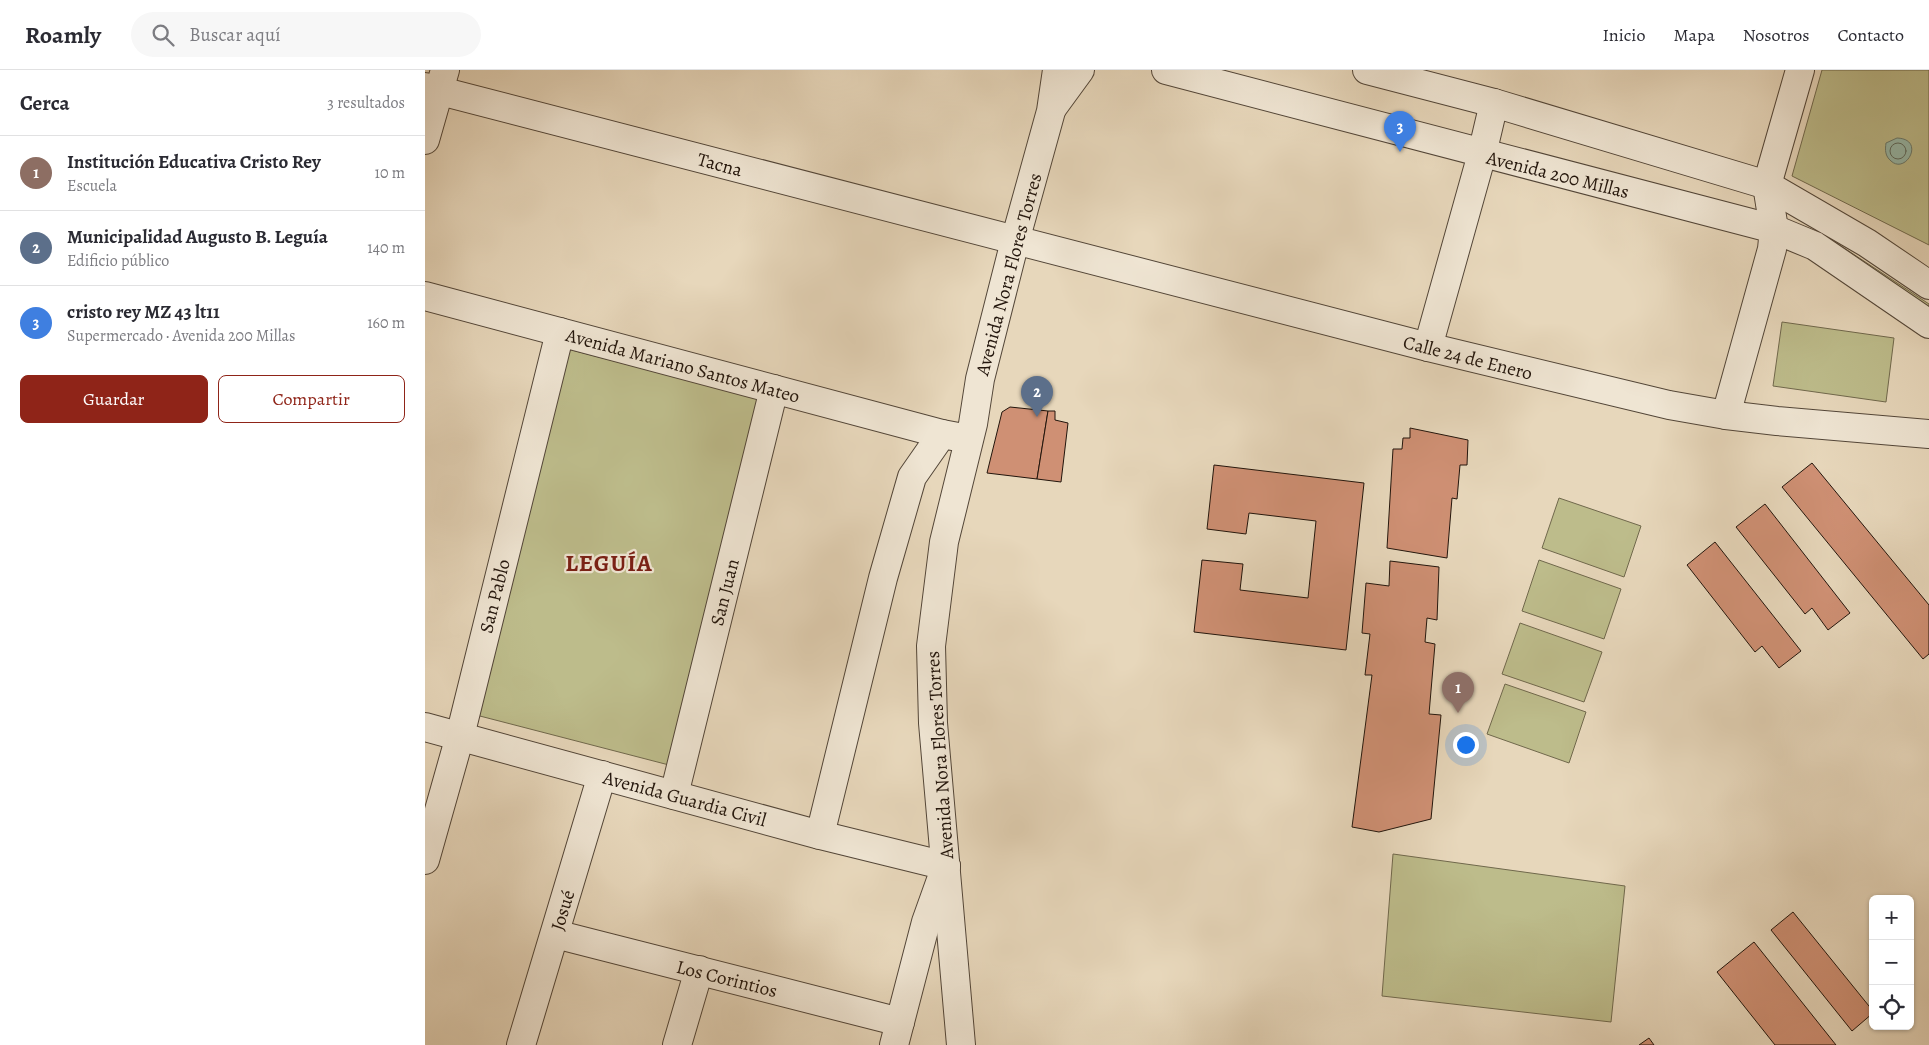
<!DOCTYPE html>
<html lang="es">
<head>
<meta charset="utf-8">
<style>
	:root { --surface:#fff; --page:#f7f7f7; --text:#2b2b33; --muted:#7c7c81; --line:#e1e1e2; --accent:#8f2418 }
	body { margin:0; font-family:Alegreya,serif; background:var(--page); color:var(--text) }
	.controls { position:absolute; right:15px; bottom:15px; display:grid; overflow:hidden; border-radius:8px; box-shadow:0 1px 4px #0004 }
	.controls button { width:45px; height:45px; display:grid; place-items:center; padding:0; border:0; border-bottom:1px solid var(--line); background:var(--surface); color:var(--text); font:25px sans-serif }
	.you { position:absolute; left:1040px; top:674px; width:18px; height:18px; margin:-12px; border:4px solid #fff; border-radius:50%; background:#1a73e8; box-shadow:0 0 0 8px #1a73e833 }
	.badge { display:grid; place-items:center; width:32px; height:32px; border-radius:50%; background:var(--accent); color:#fff; font-size:16px; font-weight:700 }
	.pin { position:absolute; translate:-50% -41px; filter:drop-shadow(0 1px 2px #0008) }
	.pin::after { content:''; position:absolute; top:26px; width:18px; height:15px; background:inherit; clip-path:polygon(0 0,100% 0,50% 100%) }
	.list { margin:0; padding:0; list-style:none }
	h2 { display:flex; justify-content:space-between; align-items:center; height:65px; margin:0; padding:0 20px; font-size:21px }
	h2 small { font-size:16px; font-weight:400; color:var(--muted) }
	.list li { display:grid; grid-template-columns:32px 1fr auto; gap:15px; align-items:center; box-sizing:border-box; height:75px; padding:0 20px; border-top:1px solid var(--line) }
	.list b { display:block; font-size:19px; white-space:nowrap }
	.list p { margin:0; font-size:16px; white-space:nowrap; color:var(--muted) }
	.list em { font-size:16px; font-style:normal; color:var(--muted) }
	.actions { display:flex; gap:10px; padding:15px 20px }
	.actions a { flex:1; padding:11px 0; border:1px solid var(--accent); border-radius:8px; text-align:center; font-size:18px; color:var(--accent) }
	.actions .main { background:var(--accent); color:#fff }
	.icon { flex:none; width:28px; height:28px; fill:none; stroke:currentColor; stroke-width:2; stroke-linecap:round; stroke-linejoin:round }
	.map { position:relative; flex:none; width:1504px; height:975px; overflow:hidden }
	header { display:flex; align-items:center; gap:30px; box-sizing:border-box; height:70px; padding:0 25px; background:var(--surface); border-bottom:1px solid var(--line) }
	header strong { font-size:24px }
	nav { display:flex; gap:28px; margin-inline-start:auto; font-size:18px }
	.search { width:350px; height:45px; background:var(--page); display:flex; align-items:center; gap:12px; box-sizing:border-box; padding:0 18px; border-radius:28px; color:var(--muted); font-size:19px }
	main { display:flex }
	aside { flex:1; background:var(--surface) }
	.map>svg:first-child { display:block }
	.green { fill:#bdbc8b; stroke:#70684c }
	.water { fill:#97baab; stroke:#68786b }
	.lines { fill:none; stroke-linecap:round; stroke-linejoin:round }
	.shore { stroke:#5c685c; stroke-width:1 }
	.building { fill:#cf9074; stroke:#22150c }
	.minor-casing { stroke:#534638; stroke-width:30 }
	.tertiary-casing { stroke:#534638; stroke-width:30 }
	.minor { stroke:#efe5d3; stroke-width:28 }
	.tertiary { stroke:#efe5d3; stroke-width:28 }
	.labels { text-anchor:middle; stroke-width:4.5; stroke-linejoin:round; paint-order:stroke }
	.street-label { font-size:19px; fill:#22150c; stroke:#efe5d3 }
	.district-label { font-size:24px; font-weight:bold; letter-spacing:1px; fill:#7a1f14; stroke:#efe5d3 }
</style>
</head>
<body>
<header>
<strong>Roamly</strong>
<div class="search"><svg class="icon" aria-label="search" viewBox="0 0 24 24"><circle cx="10" cy="10" r="6"/><path d="M15 15l6 6"/></svg>Buscar aquí</div>
<nav><a>Inicio</a><a>Mapa</a><a>Nosotros</a><a>Contacto</a></nav>
</header>
<main>
<aside>
<h2>Cerca<small>3 resultados</small></h2>
<ul class="list">
<li><span class="badge" style="background:#8d6e63">1</span><div><b>Institución Educativa Cristo Rey</b><p>Escuela</p></div><em>10 m</em></li>
<li><span class="badge" style="background:#5c6f8a">2</span><div><b>Municipalidad Augusto B. Leguía</b><p>Edificio público</p></div><em>140 m</em></li>
<li><span class="badge" style="background:#3f7fe0">3</span><div><b>cristo rey MZ 43 lt11</b><p>Supermercado · Avenida 200 Millas</p></div><em>160 m</em></li>
</ul>
<div class="actions"><a class="main">Guardar</a><a>Compartir</a></div>
</aside>
<div class="map">
<svg width="1504" height="975" viewBox="0 0 1504 975">
	<rect width="100%" height="100%" fill="#e7d7bb"/>
	<filter id="stains"><feTurbulence type="fractalNoise" baseFrequency=".004" numOctaves="4"/><feColorMatrix values="0 0 0 0 .2 0 0 0 0 .09 0 0 0 0 .02 0 0 0 .5 -.17"/></filter>
	<radialGradient id="worn" r=".72"><stop offset=".6" stop-color="#630" stop-opacity="0"/><stop offset="1" stop-color="#630" stop-opacity=".3"/></radialGradient>
	<!-- green -->
	<g class="green">
		<polygon points="1397,0 1504,0 1504,175 1367,106"/>
		<polygon points="1401,172 1410,172 1504,234 1504,245"/>
		<polygon points="1357,252 1469,268 1461,332 1348,316"/>
		<polygon points="143,279 336,329 244,695 51,645"/>
		<polygon points="1134,428 1216,456 1199,507 1117,478"/>
		<polygon points="1114,490 1196,519 1179,569 1097,541"/>
		<polygon points="1095,553 1177,582 1159,632 1077,604"/>
		<polygon points="1080,614 1161,642 1144,693 1062,664"/>
		<polygon points="968,784 1200,816 1186,952 957,926"/>
	</g>
	<!-- water -->
	<path class="water" d="M1472,68C1501,69 1481,105 1466,91C1460,86 1460,80 1461,73Z"/>
	<g class="lines">
		<!-- shore -->
		<circle class="shore" cx="1473" cy="81" r="8"/>
	</g>
	<!-- building -->
	<g class="building">
		<polygon points="585,337 623,341 612,409 562,403 577,342"/>
		<polygon points="623,341 630,341 630,350 643,353 636,412 612,409"/>
		<polygon points="985,358 1043,370 1042,395 1035,395 1032,429 1027,428 1022,488 962,478 968,379 977,379 978,368 985,368"/>
		<polygon points="1387,393 1504,535 1504,584 1498,589 1357,417"/>
		<polygon points="789,395 939,413 921,580 769,562 777,490 818,494 815,520 883,528 891,451 824,443 821,464 782,459"/>
		<polygon points="1340,434 1425,543 1403,560 1387,538 1380,544 1311,457"/>
		<polygon points="1290,472 1376,581 1354,598 1337,576 1330,582 1262,495"/>
		<polygon points="965,491 1014,497 1012,550 1002,548 1000,572 1010,574 1004,644 1016,645 1006,749 954,762 927,757 947,605 940,605 945,564 937,563 941,513 964,516"/>
		<polygon points="1368,842 1448,941 1448,943 1427,961 1346,860"/>
		<polygon points="1329,872 1411,975 1350,975 1292,902"/>
		<polygon points="1224,968 1229,975 1214,975"/>
	</g>
	<g class="lines">
		<defs>
			<g id="minor">
				<polyline points="741,0 1349,159 1347,179 1301,345"/>
				<polyline points="0,17 1003,277 1244,335 1301,345 1352,351 1504,364"/>
				<polyline points="0,70 20,0"/>
				<polyline points="1342,115 1375,0"/>
				<polyline points="0,226 517,364"/>
				<polyline points="1003,277 1057,84 1069,33"/>
				<polyline points="249,725 349,319"/>
				<polyline points="395,765 458,508 487,407 517,364 533,367"/>
				<polyline points="0,790 35,666 135,262"/>
				<polyline points="130,864 475,952"/>
				<polyline points="96,975 177,705"/>
				<polyline points="252,975 274,900"/>
				<polyline points="469,975 501,852 521,796"/>
			</g>
			<g id="tertiary">
				<polyline points="942,0 1069,33 1342,115 1442,173 1504,215"/>
				<polyline points="628,37 655,0"/>
				<polyline points="1342,115 1349,159 1390,176 1504,254"/>
				<polyline points="0,657 395,765 521,796"/>
				<polyline points="536,975 508,653 506,576 519,472 548,354 555,309 590,171 626,41 632,0"/>
			</g>
		</defs>
		<!-- minor casing -->
		<use href="#minor" class="minor-casing"/>
		<!-- tertiary casing -->
		<use href="#tertiary" class="tertiary-casing"/>
		<!-- minor -->
		<use href="#minor" class="minor"/>
		<!-- tertiary -->
		<use href="#tertiary" class="tertiary"/>
	</g>
	<g class="labels">
		<!-- street labels -->
		<g class="street-label">
			<text transform="translate(295 94) rotate(15)" y="7">Tacna</text>
			<text transform="translate(1133 104) rotate(14)" y="7">Avenida 200 Millas</text>
			<text transform="translate(583 204) rotate(-75)" y="7">Avenida Nora Flores Torres</text>
			<text transform="translate(1043 287) rotate(14)" y="7">Calle 24 de Enero</text>
			<text transform="translate(258 295) rotate(15)" y="7">Avenida Mariano Santos Mateo</text>
			<text transform="translate(299 522) rotate(-76)" y="7">San Juan</text>
			<text transform="translate(69 526) rotate(-76)" y="7">San Pablo</text>
			<text transform="translate(514 685) rotate(-94)" y="7">Avenida Nora Flores Torres</text>
			<text transform="translate(260 728) rotate(15)" y="7">Avenida Guardia Civil</text>
			<text transform="translate(137 840) rotate(-73)" y="7">Josué</text>
			<text transform="translate(302 908) rotate(14)" y="7">Los Corintios</text>
		</g>
		<!-- district labels -->
		<g class="district-label">
			<text x="184" y="501">LEGUÍA</text>
		</g>
	</g>
	<rect width="100%" height="100%" filter="url(#stains)"/>
	<rect width="100%" height="100%" fill="url(#worn)"/>
</svg>
<div class="controls">
<button>+</button>
<button>−</button>
<button><svg class="icon" aria-label="locate" viewBox="0 0 24 24"><circle cx="12" cy="12" r="6"/><path d="M12 2v4M12 18v4M2 12h4M18 12h4"/></svg></button>
</div>
<div class="you"></div>
<div class="pin badge" style="left:1033px;top:643px;background:#8d6e63">1</div>
<div class="pin badge" style="left:612px;top:347px;background:#5c6f8a">2</div>
<div class="pin badge" style="left:975px;top:82px;background:#3f7fe0">3</div>
</div>
</main>
</body>
</html>
